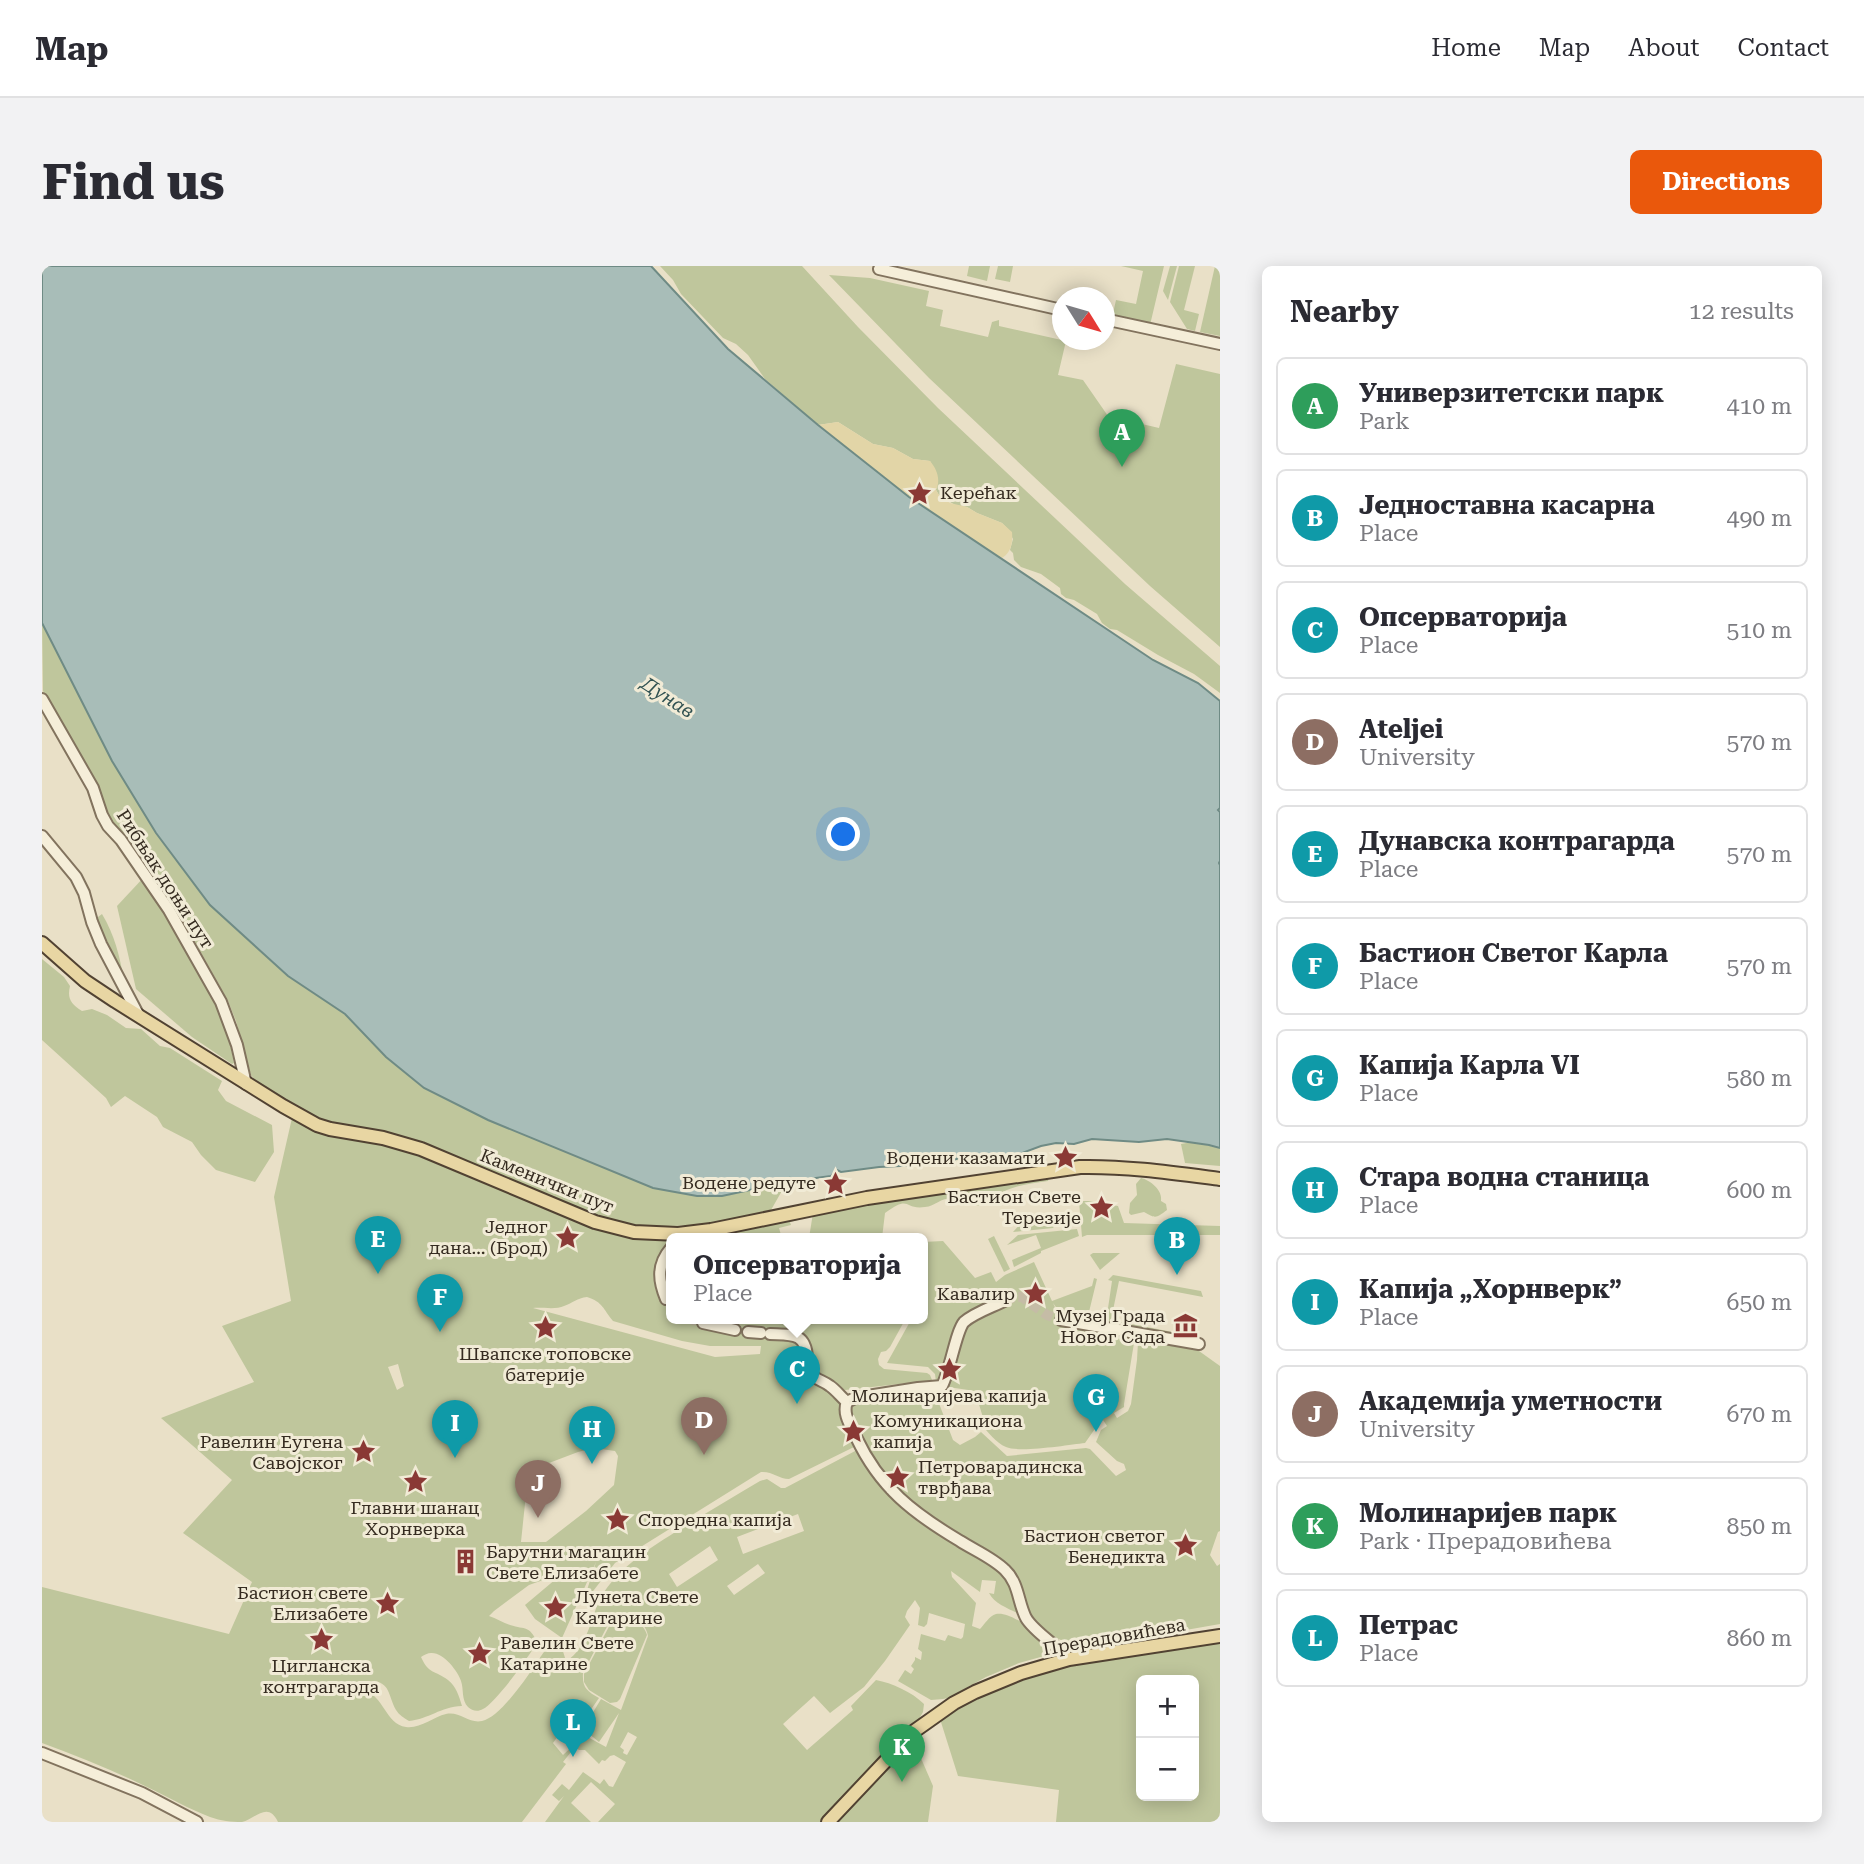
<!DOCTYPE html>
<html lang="en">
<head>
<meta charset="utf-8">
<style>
	:root { --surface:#fff; --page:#f2f2f3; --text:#2b2b33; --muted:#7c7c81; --line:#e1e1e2; --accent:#ea580c }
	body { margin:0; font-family:"Roboto Serif",serif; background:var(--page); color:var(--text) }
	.controls { position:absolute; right:21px; bottom:21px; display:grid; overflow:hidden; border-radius:10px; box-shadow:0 4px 18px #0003 }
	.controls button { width:63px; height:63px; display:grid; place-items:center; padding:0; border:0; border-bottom:2px solid var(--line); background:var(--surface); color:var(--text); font:35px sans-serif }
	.compass { position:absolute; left:1010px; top:21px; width:63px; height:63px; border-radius:50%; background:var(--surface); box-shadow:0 4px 18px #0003; rotate:127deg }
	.you { position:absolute; left:802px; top:569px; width:24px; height:24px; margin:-18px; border:5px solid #fff; border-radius:50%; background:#1a73e8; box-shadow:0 0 0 10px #1a73e833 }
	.badge { display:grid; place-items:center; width:46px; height:46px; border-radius:50%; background:var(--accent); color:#fff; font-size:23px; font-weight:700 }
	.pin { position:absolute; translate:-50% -58px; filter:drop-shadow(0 2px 4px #0008) }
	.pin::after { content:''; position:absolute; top:37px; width:24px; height:21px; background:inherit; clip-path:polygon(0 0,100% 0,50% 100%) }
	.popup { position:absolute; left:624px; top:967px; width:262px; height:91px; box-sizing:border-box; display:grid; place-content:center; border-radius:10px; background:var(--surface); filter:drop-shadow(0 2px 5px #0005); font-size:23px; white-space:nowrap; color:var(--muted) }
	.popup b { font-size:26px; color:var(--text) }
	.popup::after { content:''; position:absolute; left:50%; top:100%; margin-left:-14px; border:14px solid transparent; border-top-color:var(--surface) }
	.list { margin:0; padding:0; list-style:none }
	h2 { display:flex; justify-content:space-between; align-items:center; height:91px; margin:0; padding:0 28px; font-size:30px }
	h2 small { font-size:23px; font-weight:400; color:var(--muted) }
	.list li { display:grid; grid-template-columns:46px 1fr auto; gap:21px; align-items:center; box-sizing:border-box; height:98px; margin:0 14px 14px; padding:0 14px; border:2px solid var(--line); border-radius:10px }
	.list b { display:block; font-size:26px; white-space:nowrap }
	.list p { margin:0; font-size:23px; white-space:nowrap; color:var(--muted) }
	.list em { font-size:23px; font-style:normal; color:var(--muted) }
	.map { position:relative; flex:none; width:1178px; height:1556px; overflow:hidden; border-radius:10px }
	header { display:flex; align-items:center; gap:42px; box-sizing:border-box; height:98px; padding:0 35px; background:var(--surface); border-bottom:2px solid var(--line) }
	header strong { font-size:33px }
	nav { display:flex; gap:38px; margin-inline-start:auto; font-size:24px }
	.intro { display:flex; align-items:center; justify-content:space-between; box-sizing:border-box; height:168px; padding:0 42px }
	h1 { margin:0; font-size:49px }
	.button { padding:18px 32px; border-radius:10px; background:var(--accent); color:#fff; font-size:24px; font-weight:700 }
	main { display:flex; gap:42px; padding:0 42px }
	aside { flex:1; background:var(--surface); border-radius:10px; box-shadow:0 4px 18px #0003 }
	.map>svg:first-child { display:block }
	.green { fill:#bfc69c; fill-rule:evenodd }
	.sand { fill:#e2d5a7 }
	.water { fill:#a8bdb8; stroke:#6f8b85; stroke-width:2 }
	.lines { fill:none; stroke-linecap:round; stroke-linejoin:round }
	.minor-tunnel { stroke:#c5bca6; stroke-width:10; stroke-dasharray:10 5; stroke-linecap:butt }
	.minor-casing { stroke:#82735e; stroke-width:14 }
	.major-casing { stroke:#514232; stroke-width:16 }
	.minor { stroke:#f5eed9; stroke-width:10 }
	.major { stroke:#e8d6a3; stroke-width:12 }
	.labels { text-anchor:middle; stroke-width:6; stroke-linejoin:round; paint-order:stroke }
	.poi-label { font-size:18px; fill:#352b20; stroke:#f1ebd6; text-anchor:end }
	.street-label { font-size:18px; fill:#352b20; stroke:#f1ebd6 }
	.water-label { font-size:19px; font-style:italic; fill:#315252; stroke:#f1ebd6 }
</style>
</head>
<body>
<header>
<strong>Map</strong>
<nav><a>Home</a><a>Map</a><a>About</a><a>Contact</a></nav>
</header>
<div class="intro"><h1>Find us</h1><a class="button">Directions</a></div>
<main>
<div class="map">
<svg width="1178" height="1556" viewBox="0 0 1178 1556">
	<rect width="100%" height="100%" fill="#e9e0c7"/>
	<!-- green -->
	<g class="green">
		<polygon points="618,0 760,0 816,61 896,142 1083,318 1178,400 1178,427 1152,408 1116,389 1075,364 1068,363 1060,357 1055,348 1032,334 1024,332 1019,328 1018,322 999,308 979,301 972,294 971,287 968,284 971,273 965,262 960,257 935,247 925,241 913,239 897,229 894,224 895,209 888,195 871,193 851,182 831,178 796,156 776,159 723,113 706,89 694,78 681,72 639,28 631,14"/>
		<polygon points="927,0 948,0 945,15 925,10"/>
		<polygon points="956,0 971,0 968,16 953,13"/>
		<polygon points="1079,0 1122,0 1108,59 1070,52 1074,34 1094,38 1101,5"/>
		<polygon points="1128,0 1135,0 1126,34 1121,25"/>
		<polygon points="1137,0 1153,0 1142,44 1157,48 1153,65 1145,63 1128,36"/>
		<polygon points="1173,0 1178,0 1178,70 1158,66"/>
		<polygon points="787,9 828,12 887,25 884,40 901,44 898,60 946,71 950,56 957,54 957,60 1024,75 1016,109 1041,114 1066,150 1117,162 1134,98 1178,108 1178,381 1108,320 887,112"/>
		<polygon points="0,357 70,495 114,567 168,639 246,710 303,748 344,791 382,822 446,854 478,867 700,926 745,916 729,944 661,959 592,961 553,950 389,881 290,858 259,844 216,818 209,809 194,755 186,735 138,649 84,570 68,555 49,506 1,425"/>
		<polygon points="103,610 177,741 185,763 192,797 190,798 150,771 94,723 75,640"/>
		<path d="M60,648C73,670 77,688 82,714L52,654Z"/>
		<path d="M0,693L22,711L28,720C25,733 29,738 40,745L50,743L65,749L84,762L99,763L118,780L128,782L180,815L176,824L184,835L230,859L232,886L213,916L174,904L159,889L150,876L121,861L115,851L83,830L69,841L64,832L0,774Z"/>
		<path d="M250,852L358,880L500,939L629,972V1052H864L848,1081L844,1085L839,1086L836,1093L837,1099L842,1103L885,1107L888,1109L890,1114L887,1117H866L803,1124L790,1118L813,1178L812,1181L747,1213C737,1213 730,1205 719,1206L573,1297L548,1329L545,1324L554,1296L520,1372L493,1353L483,1339L521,1307L487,1319L452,1345L447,1350C454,1352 461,1357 468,1359C484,1364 487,1359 495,1376C488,1390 453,1437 441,1443C436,1446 430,1445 426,1441C419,1434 422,1423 419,1415C416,1405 401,1386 389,1387C386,1387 382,1389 379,1391C387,1409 393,1404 406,1414C414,1420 417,1430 420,1440C398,1441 387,1453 367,1455C362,1452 357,1449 354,1444C345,1428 349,1413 324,1416L320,1423C343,1430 343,1458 364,1461C378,1463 391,1451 404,1448C418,1445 427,1458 440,1455C457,1452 482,1415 492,1401C498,1392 503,1382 512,1376L519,1379L524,1395C547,1383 549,1345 562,1326C583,1296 614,1278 645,1259C669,1244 694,1229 718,1215L725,1213L739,1222H743L815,1184C827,1203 839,1222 855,1237C884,1265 923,1283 958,1303L965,1309L977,1346L975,1347C965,1342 952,1337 947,1327L952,1328L954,1315L940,1314L938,1326L909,1305L910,1311L934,1337L930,1360L938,1363C943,1358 947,1350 954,1348C969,1344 1007,1374 1013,1387L977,1397L944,1411L906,1432L901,1433L889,1434L856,1415L863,1404L869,1408L872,1403L869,1400L873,1394V1391L879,1394L880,1386L876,1383L879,1368L903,1375L906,1369L919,1373L921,1371L923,1358L887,1347L885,1358L882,1361L876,1359L878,1342L873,1334L865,1345L863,1351L868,1359L843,1395L822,1421L788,1447L772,1430L741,1458L765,1484L811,1444L809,1440L834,1414C850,1417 870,1426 882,1438L881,1446L877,1453L778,1556H556L573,1538L549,1516L529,1537L549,1556H503L522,1530L517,1535L510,1529L520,1518L527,1524L541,1506L558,1518L562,1513L567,1520L571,1521L584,1496L572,1489L568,1490L563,1495L560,1494L557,1498L543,1484H537L533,1481L521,1496L524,1498L480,1556H236C226,1534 212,1554 200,1556C189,1556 179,1555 168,1551C147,1543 126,1531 105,1521C71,1504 35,1490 0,1477V1321L187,1368L210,1316L141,1267L190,1214L119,1152L212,1116L180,1060L249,1035L232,931ZM545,1031C561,1036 561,1043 571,1055L640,1075L668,1080H719L718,1088L673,1091L491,1042C500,1041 514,1044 522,1040C531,1037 535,1032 545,1031ZM356,1098L362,1120L355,1124L346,1101ZM552,1182L573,1185L576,1190L572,1219L544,1245L504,1276H479L486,1209L497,1210L507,1197L536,1186ZM756,1248L762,1265L701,1288L695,1271ZM668,1280L676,1294L635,1321L627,1308ZM716,1298L723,1307L692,1329L685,1320ZM575,1347C589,1346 604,1356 606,1370L579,1444L559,1433L541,1463L557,1476L577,1447L564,1481L542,1469L521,1489L511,1477L534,1445L540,1443L548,1445L557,1432C545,1425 540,1422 541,1407L570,1351ZM586,1466L595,1471L585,1489L581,1487L582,1484L578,1481Z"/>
		<polygon points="1150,876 1178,882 1178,900 1143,897 1139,878"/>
		<path d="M1007,911L1006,915C986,918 972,919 953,930C949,932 945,937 940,939C930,942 923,932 914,932C898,931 894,940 883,941C861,944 869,928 843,947L840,972H767L771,947L793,940Z"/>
		<path d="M1099,912C1108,914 1121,924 1119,935L1124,938L1125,944C1114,952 1114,953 1102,946L1089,949L1087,947L1088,937L1095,929L1094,918Z"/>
		<polygon points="1037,935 1048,935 1076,940 1082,957 1178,960 1178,969 1045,969 1040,971"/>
		<polygon points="755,951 756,954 748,956 749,959 737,962 739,969 728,972 636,972"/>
		<polygon points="992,952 1005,955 1013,959 1011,962 971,966 979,957"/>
		<polygon points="1035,963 1037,970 999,985 999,987 972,1001 970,994 999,982 994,969 965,979 976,969"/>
		<polygon points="952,970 968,1003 962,1006 946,973"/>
		<path d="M901,975L933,1012L949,1006L954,1016L963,1009L992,996L1010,1035L1050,1020L1052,1012L1055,1013L1047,1046L1052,1047L1051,1055L1021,1051L1011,1037L1021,1058L1090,1071L1092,1077L1082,1138V1141L1072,1147L1075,1152L1086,1145L1089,1138L1095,1094L1096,1076L1098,1072L1150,1080L1178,1100V1265L1176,1266L1168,1289L1175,1300L1178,1298V1358L1047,1381C1024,1378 996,1369 987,1344C982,1331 981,1316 971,1305C957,1288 927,1275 908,1264C862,1236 826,1194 806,1143L811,1137L879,1127H893L911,1174L918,1179L933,1171L939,1166L965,1190L1044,1182L1048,1183L1074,1210L1084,1204L1082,1198L1075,1195L1054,1176L1059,1164L1065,1160L1061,1154L1057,1157L1043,1177C1026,1179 977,1187 964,1181C954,1177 946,1166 939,1158L942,1155L933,1125L906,1121L921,1054L898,1114L894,1116L893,1108L886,1101L845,1097L870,1052H881V976Z"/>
		<polygon points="1051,987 1078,987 1058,1004 1048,989"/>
		<polygon points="1071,1009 1159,1025 1161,1031 1077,1015 1069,1054 1151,1070 1150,1073 1064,1057 1060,1055 1060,1049 1065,1049 1070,1015 1066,1014"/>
		<path d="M576,1348C588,1348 602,1358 605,1369L578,1433L575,1436L568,1437L547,1424L542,1416V1408L571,1353Z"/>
		<path d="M1178,1376V1556H1014L1017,1524L916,1510L898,1453C959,1406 1038,1396 1111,1383V1387ZM1099,1414H1152V1530H1099Z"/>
		<polygon points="872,1476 891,1520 886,1556 792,1556"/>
	</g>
	<!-- sand -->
	<path class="sand" d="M796,156L831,178L851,182L871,193L888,195C895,203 899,214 894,224L897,229L908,237L925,241L935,247L960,257L970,266C971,277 969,288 958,293L867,231L776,159Z"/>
	<!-- water -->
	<polygon class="water" points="0,0 609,0 686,83 776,159 867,231 1111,394 1156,417 1178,435 1178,542 1176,544 1178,546 1178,595 1177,597 1178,599 1178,882 1167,879 1125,873 1097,876 1050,873 1032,878 1014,877 999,880 964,893 953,895 917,892 901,898 837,901 799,906 795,904 789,910 751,915 748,912 745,916 680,930 655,930 611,922 446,854 382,822 344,791 303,748 246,710 168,639 114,567 70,495 0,357"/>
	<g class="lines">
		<!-- minor-tunnel -->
		<g class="minor-tunnel">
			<polyline points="962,1035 973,1031 980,1031 1005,1049 1019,1054"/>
			<polyline points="645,1052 661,1057"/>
		</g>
		<defs>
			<g id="minor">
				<polyline points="837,3 1020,44"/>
				<polyline points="1062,53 1178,78"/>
				<polyline points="0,433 51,522 60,549 66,560 79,574 127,644 179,736 195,779 204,818"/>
				<polyline points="0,570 34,611 42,627 50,656 59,678 97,750"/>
				<path d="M624,1033C616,1014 615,998 629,982"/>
				<path d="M962,1035C950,1041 932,1047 922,1056C914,1065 908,1105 900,1120L876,1122L813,1132L805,1136C800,1148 809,1160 814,1171C838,1222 871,1247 918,1275C932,1284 951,1292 963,1304C977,1317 976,1337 984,1352C992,1366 1016,1380 1027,1393"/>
				<polyline points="1019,1054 1157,1078"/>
				<polyline points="661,1057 693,1064"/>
				<polyline points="706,1066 719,1067"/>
				<path d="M728,1068C749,1069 764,1066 765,1092C765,1098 765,1103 769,1108C774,1114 782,1115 788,1120C794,1124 799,1131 805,1136"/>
				<polyline points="0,1487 100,1527 155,1556"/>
			</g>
			<g id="major">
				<path d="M0,677L43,715L73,735L241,840L275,859L288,863L341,872L379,883L553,956L592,966L636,968L669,964L825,932L1038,901C1084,900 1132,907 1178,913"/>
				<polyline points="786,1556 871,1466 912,1437 933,1426 979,1407 1027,1393 1178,1370"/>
			</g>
		</defs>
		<!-- minor casing -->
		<use href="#minor" class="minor-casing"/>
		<!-- major casing -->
		<use href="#major" class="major-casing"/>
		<!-- minor -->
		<use href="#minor" class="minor"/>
		<!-- major -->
		<use href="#major" class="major"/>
	</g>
	<!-- icons -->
	<defs>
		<symbol id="sight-bare" viewBox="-9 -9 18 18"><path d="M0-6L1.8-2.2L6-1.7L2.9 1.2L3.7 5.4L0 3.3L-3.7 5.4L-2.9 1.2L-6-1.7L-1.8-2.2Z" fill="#8a3935" stroke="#f1ebd6" stroke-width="2.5" paint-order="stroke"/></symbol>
		<symbol id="museum-bare" viewBox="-9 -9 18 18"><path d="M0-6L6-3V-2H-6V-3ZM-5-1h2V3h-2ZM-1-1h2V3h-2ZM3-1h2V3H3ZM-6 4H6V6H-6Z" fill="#8a3935" stroke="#f1ebd6" stroke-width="2.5" paint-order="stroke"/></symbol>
		<symbol id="building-bare" viewBox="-9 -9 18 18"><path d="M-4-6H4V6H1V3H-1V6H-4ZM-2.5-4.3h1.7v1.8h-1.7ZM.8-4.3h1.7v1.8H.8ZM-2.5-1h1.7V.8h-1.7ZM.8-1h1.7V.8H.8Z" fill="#8a3935" stroke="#f1ebd6" stroke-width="2.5" paint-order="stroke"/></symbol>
	</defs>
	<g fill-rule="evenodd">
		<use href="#sight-bare" x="860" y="210" width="35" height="35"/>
		<use href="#sight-bare" x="1006" y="874" width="35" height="35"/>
		<use href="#sight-bare" x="776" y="900" width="35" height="35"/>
		<use href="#sight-bare" x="1042" y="924" width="35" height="35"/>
		<use href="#sight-bare" x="508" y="954" width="35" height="35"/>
		<use href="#sight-bare" x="976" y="1010" width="35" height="35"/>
		<use href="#museum-bare" x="1126" y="1042" width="35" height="35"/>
		<use href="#sight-bare" x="486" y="1044" width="35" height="35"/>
		<use href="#sight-bare" x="890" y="1086" width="35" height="35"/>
		<use href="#sight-bare" x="794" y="1148" width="35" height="35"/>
		<use href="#sight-bare" x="304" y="1168" width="35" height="35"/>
		<use href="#sight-bare" x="838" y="1194" width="35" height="35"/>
		<use href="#sight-bare" x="356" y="1198" width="35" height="35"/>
		<use href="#sight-bare" x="558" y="1236" width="35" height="35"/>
		<use href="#sight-bare" x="1126" y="1262" width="35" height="35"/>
		<use href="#building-bare" x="406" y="1278" width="35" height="35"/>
		<use href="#sight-bare" x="328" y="1320" width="35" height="35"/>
		<use href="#sight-bare" x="496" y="1324" width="35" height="35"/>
		<use href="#sight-bare" x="262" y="1356" width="35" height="35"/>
		<use href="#sight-bare" x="420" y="1370" width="35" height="35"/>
	</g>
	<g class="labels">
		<!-- poi labels -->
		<g class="poi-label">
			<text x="898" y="233" text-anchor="start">Керећак</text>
			<text x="1003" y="898">Водени казамати</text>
			<text x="774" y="923">Водене редуте</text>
			<text x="1039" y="937">Бастион Свете<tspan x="1039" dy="21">Терезије</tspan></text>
			<text x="506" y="967">Једног<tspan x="506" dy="21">дана... (Брод)</tspan></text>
			<text x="973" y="1034">Кавалир</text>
			<text x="1123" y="1056">Музеј Града<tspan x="1123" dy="21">Новог Сада</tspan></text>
			<text x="503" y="1094" text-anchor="middle">Швапске топовске<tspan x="503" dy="21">батерије</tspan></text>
			<text x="907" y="1136" text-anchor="middle">Молинаријева капија</text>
			<text x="831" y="1161" text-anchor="start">Комуникациона<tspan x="831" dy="21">капија</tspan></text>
			<text x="301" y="1182">Равелин Еугена<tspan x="301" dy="21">Савојског</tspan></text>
			<text x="876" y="1207" text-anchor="start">Петроварадинска<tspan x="876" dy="21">тврђава</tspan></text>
			<text x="373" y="1248" text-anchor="middle">Главни шанац<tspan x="373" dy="21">Хорнверка</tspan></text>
			<text x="596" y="1260" text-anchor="start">Споредна капија</text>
			<text x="1123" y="1276">Бастион светог<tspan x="1123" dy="21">Бенедикта</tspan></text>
			<text x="444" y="1292" text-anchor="start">Барутни магацин<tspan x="444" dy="21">Свете Елизабете</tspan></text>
			<text x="326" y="1333">Бастион свете<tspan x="326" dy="21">Елизабете</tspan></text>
			<text x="533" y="1337" text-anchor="start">Лунета Свете<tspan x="533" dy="21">Катарине</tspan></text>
			<text x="458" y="1383" text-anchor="start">Равелин Свете<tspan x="458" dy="21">Катарине</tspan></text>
			<text x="279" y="1406" text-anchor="middle">Цигланска<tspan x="279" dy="21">контрагарда</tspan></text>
		</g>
		<!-- street labels -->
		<g class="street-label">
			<text transform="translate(123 613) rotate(57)" y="6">Рибњак доњи пут</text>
			<text transform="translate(505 915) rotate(22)" y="6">Каменички пут</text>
			<text transform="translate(1072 1371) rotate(-10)" y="6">Прерадовићева</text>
		</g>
		<!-- water labels -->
		<g class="water-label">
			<text transform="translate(626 431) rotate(33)" y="7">Дунав</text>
		</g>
	</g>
</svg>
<div class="controls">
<button>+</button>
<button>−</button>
</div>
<svg class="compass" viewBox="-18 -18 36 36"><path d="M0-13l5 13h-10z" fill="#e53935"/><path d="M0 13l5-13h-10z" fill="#7c7c81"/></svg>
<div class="you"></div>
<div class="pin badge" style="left:1080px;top:201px;background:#2e9e5b">A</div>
<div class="pin badge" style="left:1135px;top:1009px;background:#0f9aa8">B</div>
<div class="pin badge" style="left:755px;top:1138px;background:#0f9aa8">C</div>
<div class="popup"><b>Опсерваторија</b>Place</div>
<div class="pin badge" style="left:662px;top:1189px;background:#8d6e63">D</div>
<div class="pin badge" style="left:336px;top:1008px;background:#0f9aa8">E</div>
<div class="pin badge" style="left:398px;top:1066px;background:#0f9aa8">F</div>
<div class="pin badge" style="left:1054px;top:1166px;background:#0f9aa8">G</div>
<div class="pin badge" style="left:550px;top:1198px;background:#0f9aa8">H</div>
<div class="pin badge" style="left:413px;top:1192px;background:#0f9aa8">I</div>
<div class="pin badge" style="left:496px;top:1252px;background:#8d6e63">J</div>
<div class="pin badge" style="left:860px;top:1516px;background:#2e9e5b">K</div>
<div class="pin badge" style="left:531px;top:1491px;background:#0f9aa8">L</div>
</div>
<aside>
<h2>Nearby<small>12 results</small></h2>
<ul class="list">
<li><span class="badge" style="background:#2e9e5b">A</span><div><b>Универзитетски парк</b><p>Park</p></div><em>410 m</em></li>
<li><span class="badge" style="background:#0f9aa8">B</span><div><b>Једноставна касарна</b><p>Place</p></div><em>490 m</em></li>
<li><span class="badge" style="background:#0f9aa8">C</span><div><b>Опсерваторија</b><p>Place</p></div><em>510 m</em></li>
<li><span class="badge" style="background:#8d6e63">D</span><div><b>Ateljei</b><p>University</p></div><em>570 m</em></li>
<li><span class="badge" style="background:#0f9aa8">E</span><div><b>Дунавска контрагарда</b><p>Place</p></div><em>570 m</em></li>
<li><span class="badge" style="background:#0f9aa8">F</span><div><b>Бастион Светог Карла</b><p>Place</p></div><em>570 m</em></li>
<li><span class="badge" style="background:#0f9aa8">G</span><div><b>Капија Карла VI</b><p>Place</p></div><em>580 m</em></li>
<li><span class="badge" style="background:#0f9aa8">H</span><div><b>Стара водна станица</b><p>Place</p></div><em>600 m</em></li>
<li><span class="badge" style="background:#0f9aa8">I</span><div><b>Капија „Хорнверк”</b><p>Place</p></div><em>650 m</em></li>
<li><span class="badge" style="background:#8d6e63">J</span><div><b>Академија уметности</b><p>University</p></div><em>670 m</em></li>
<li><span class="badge" style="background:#2e9e5b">K</span><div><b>Молинаријев парк</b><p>Park · Прерадовићева</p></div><em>850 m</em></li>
<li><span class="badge" style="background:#0f9aa8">L</span><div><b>Петрас</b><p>Place</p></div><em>860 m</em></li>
</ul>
</aside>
</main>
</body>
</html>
